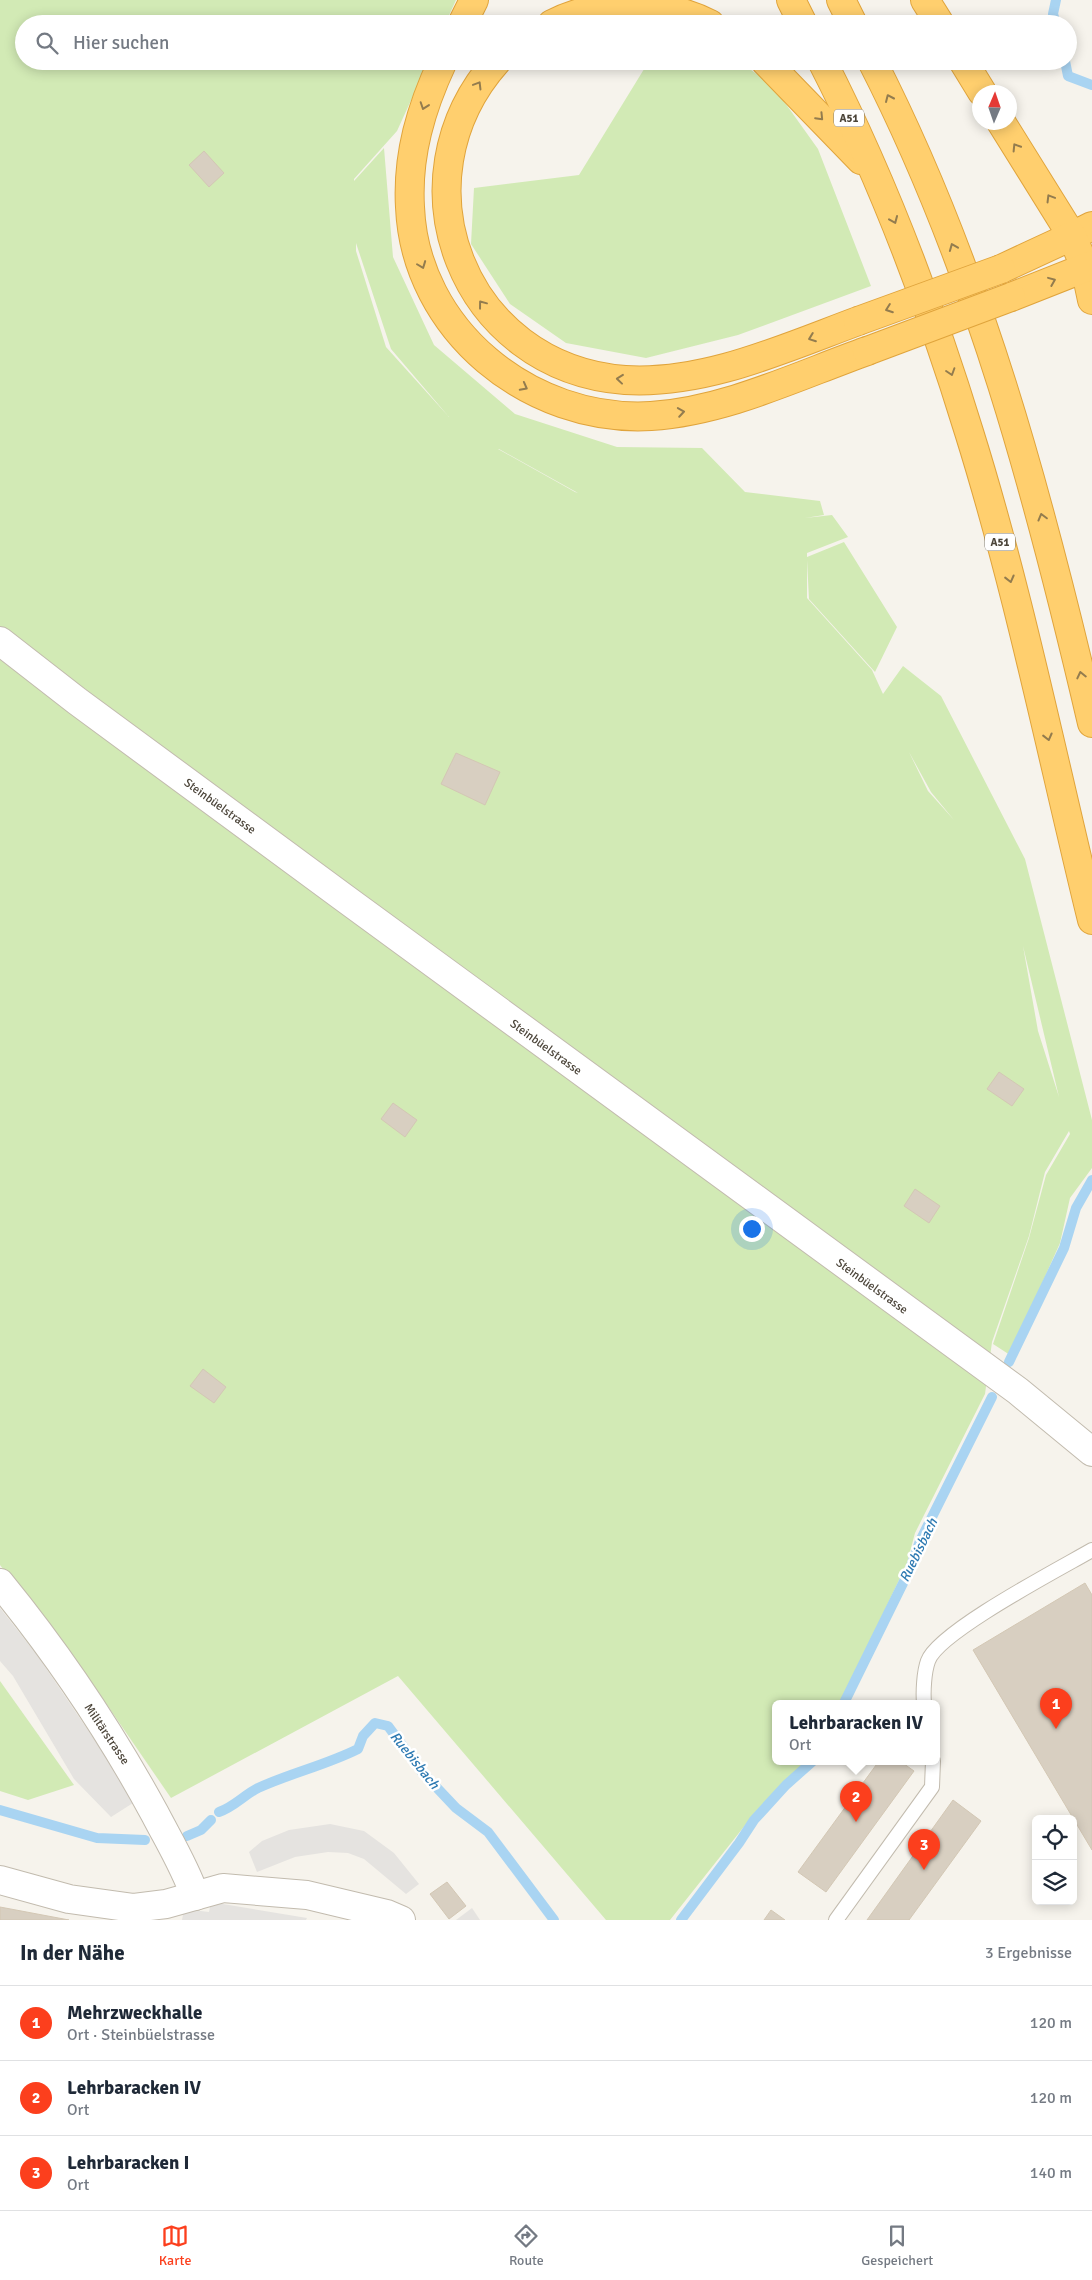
<!DOCTYPE html>
<html lang="de">
<head>
<meta charset="utf-8">
<style>
	:root { --surface:#fff; --page:#f6f6f7; --text:#1f2937; --muted:#747a83; --line:#e0e1e3; --accent:#fc3f1d }
	body { margin:0; font-family:Signika,sans-serif; background:var(--page); color:var(--text) }
	.controls { position:absolute; right:15px; bottom:15px; display:grid; overflow:hidden; border-radius:8px; box-shadow:0 2px 12px #0003 }
	.controls button { width:45px; height:45px; display:grid; place-items:center; padding:0; border:0; border-bottom:1px solid var(--line); background:var(--surface); color:var(--text); font:25px sans-serif }
	.compass { position:absolute; left:972px; top:85px; width:45px; height:45px; border-radius:50%; background:var(--surface); box-shadow:0 2px 12px #0003; rotate:2deg }
	.you { position:absolute; left:751px; top:1228px; width:18px; height:18px; margin:-12px; border:4px solid #fff; border-radius:50%; background:#1a73e8; box-shadow:0 0 0 8px #1a73e833 }
	.badge { display:grid; place-items:center; width:32px; height:32px; border-radius:50%; background:var(--accent); color:#fff; font-size:16px; font-weight:700 }
	.pin { position:absolute; translate:-50% -41px; filter:drop-shadow(0 1px 2px #0008) }
	.pin::after { content:''; position:absolute; top:26px; width:18px; height:15px; background:inherit; clip-path:polygon(0 0,100% 0,50% 100%) }
	.popup { position:absolute; left:772px; top:1700px; width:168px; height:65px; box-sizing:border-box; display:grid; place-content:center; border-radius:8px; background:var(--surface); filter:drop-shadow(0 1px 4px #0005); font-size:16px; white-space:nowrap; color:var(--muted) }
	.popup b { font-size:19px; color:var(--text) }
	.popup::after { content:''; position:absolute; left:50%; top:100%; margin-left:-10px; border:10px solid transparent; border-top-color:var(--surface) }
	.list { margin:0; padding:0; list-style:none }
	h2 { display:flex; justify-content:space-between; align-items:center; height:65px; margin:0; padding:0 20px; font-size:21px }
	h2 small { font-size:16px; font-weight:400; color:var(--muted) }
	.list li { display:grid; grid-template-columns:32px 1fr auto; gap:15px; align-items:center; box-sizing:border-box; height:75px; padding:0 20px; border-top:1px solid var(--line) }
	.list b { display:block; font-size:19px; white-space:nowrap }
	.list p { margin:0; font-size:16px; white-space:nowrap; color:var(--muted) }
	.list em { font-size:16px; font-style:normal; color:var(--muted) }
	.icon { flex:none; width:28px; height:28px; fill:none; stroke:currentColor; stroke-width:2; stroke-linecap:round; stroke-linejoin:round }
	.map { position:relative; flex:none; width:1092px; height:1920px; overflow:hidden }
	.search { position:absolute; background:var(--surface); box-shadow:0 2px 12px #0003; left:15px; right:15px; top:15px; height:55px; display:flex; align-items:center; gap:12px; box-sizing:border-box; padding:0 18px; border-radius:28px; color:var(--muted); font-size:19px }
	.sheet { height:290px; background:var(--surface) }
	nav { display:flex; justify-content:space-around; align-items:center; box-sizing:border-box; height:70px; border-top:1px solid var(--line); background:var(--surface); font-size:14px; color:var(--muted) }
	nav a { display:grid; justify-items:center; gap:2px }
	nav .on { color:var(--accent) }
	.map>svg:first-child { display:block }
	.green { fill:#d2eab5; fill-rule:evenodd }
	.parking { fill:#e5e3e0 }
	.lines { fill:none; stroke-linecap:round; stroke-linejoin:round }
	.stream { stroke:#a9d4f2; stroke-width:10 }
	.building { fill:#d8cfc1; stroke:#d3c7b4 }
	.lane-casing { stroke:#c2bbae; stroke-width:16 }
	.street-casing { stroke:#c2bbae; stroke-width:30 }
	.highway-casing { stroke:#e0a43c; stroke-width:30 }
	.lane { stroke:#fff; stroke-width:14 }
	.street { stroke:#fff; stroke-width:28 }
	.highway { stroke:#ffcf6e; stroke-width:28 }
	.highway-bridge-casing { stroke:#e0a43c; stroke-width:30; stroke-linecap:butt }
	.highway-bridge { stroke:#ffcf6e; stroke-width:28 }
	.oneway { stroke:#937c4e }
	.labels { text-anchor:middle; stroke-width:5; stroke-linejoin:round; paint-order:stroke }
	.shield { fill:#fff; stroke:#817c74; stroke-width:1 }
	.shield-label { font-size:11px; font-weight:bold; fill:#4b4439 }
	.street-label { font-size:12px; fill:#4b4439; stroke:#fff }
	.water-label { font-size:14px; font-style:italic; fill:#2e7ab2; stroke:#fff }
</style>
</head>
<body>
<div class="map">
<svg width="1092" height="1920" viewBox="0 0 1092 1920">
	<rect width="100%" height="100%" fill="#f6f3ec"/>
	<!-- green -->
	<g class="green">
		<path d="M0,0H456L445,24H24V61H429L397,131L354,179V181L384,148L393,257L434,345L515,414L617,447L702,448L745,492L820,501L824,515L805,518L832,515L848,537L807,553V557L844,542L897,627L875,672L809,599L807,560V598L872,670L883,694L903,666L941,696L1025,859L1092,1120V1168L1070,1198L1060,1243L1010,1355L993,1344L1029,1238L1046,1175L1070,1134L1069,1131L1045,1172L1029,1236L992,1342L985,1394L915,1533L907,1563L841,1703H776V1761H811L750,1819L670,1920H606L398,1676L171,1798L94,1686L0,1565ZM356,243L391,349L449,417L386,347L356,251ZM498,449H499L578,493L575,492ZM909,752L931,792L954,820L928,791ZM1023,946L1059,1097L1038,1031Z"/>
		<polygon points="649,61 739,61 773,86 818,149 871,286 738,335 646,358 566,343 510,304 471,244 474,188 579,175"/>
		<polygon points="0,1681 74,1785 28,1800 0,1791"/>
	</g>
	<!-- parking -->
	<g class="parking">
		<polygon points="0,1608 37,1655 100,1748 133,1803 111,1817 74,1779 13,1676 0,1661"/>
		<polygon points="330,1824 364,1831 394,1853 419,1884 406,1894 364,1859 348,1853 328,1852 295,1857 257,1872 249,1852 262,1841 289,1830"/>
		<polygon points="211,1902 307,1918 306,1920 182,1920 184,1909 209,1912"/>
		<polygon points="472,1908 480,1920 456,1920"/>
	</g>
	<g class="lines">
		<!-- stream -->
		<g class="stream">
			<polyline points="1056,24 1053,14 1056,0"/>
			<polyline points="1065,61 1068,76 1092,85"/>
			<polyline points="1009,1362 1064,1248 1076,1208 1092,1180"/>
			<polyline points="844,1703 910,1569 920,1541 992,1397"/>
			<polyline points="0,1810 97,1838 145,1840"/>
			<path d="M219,1812C234,1807 244,1795 258,1788C291,1773 326,1765 358,1749L363,1736L375,1723L388,1726L422,1772L456,1808L488,1832L554,1920"/>
			<polyline points="187,1836 201,1830 211,1820"/>
			<polyline points="681,1920 739,1843 754,1820 786,1785 813,1761"/>
		</g>
	</g>
	<!-- building -->
	<g class="building">
		<polygon points="204,151 224,173 209,187 189,165"/>
		<polygon points="456,753 500,772 485,805 441,784"/>
		<polygon points="999,1072 1024,1089 1012,1106 987,1089"/>
		<polygon points="393,1103 417,1120 405,1137 381,1119"/>
		<polygon points="915,1189 940,1206 929,1223 904,1206"/>
		<polygon points="203,1369 226,1387 214,1403 190,1386"/>
		<polygon points="1085,1583 1092,1595 1092,1850 973,1650"/>
		<polygon points="879,1761 900,1761 914,1771 826,1892 798,1872"/>
		<polygon points="953,1800 981,1821 909,1920 867,1920"/>
		<polygon points="447,1882 466,1906 449,1919 430,1894"/>
		<polygon points="0,1907 69,1920 0,1920"/>
		<polygon points="771,1910 785,1920 764,1920"/>
	</g>
	<g class="lines">
		<defs>
			<g id="lane">
				<path d="M924,1703C923,1692 924,1672 928,1661C938,1632 1061,1568 1092,1550"/>
				<polyline points="836,1920 932,1787 933,1761"/>
			</g>
			<g id="street">
				<polyline points="0,641 77,701 343,897 1018,1391 1092,1452"/>
				<path d="M0,1583C58,1654 111,1733 155,1814C169,1841 185,1867 195,1896"/>
				<polyline points="0,1880 69,1899 134,1908 166,1904 223,1888 307,1895 387,1914 401,1920"/>
			</g>
			<g id="highway">
				<polyline points="791,0 803,24"/>
				<polyline points="841,0 853,24"/>
				<polyline points="925,0 940,24"/>
				<polyline points="462,24 474,0"/>
				<path d="M552,24C599,0 663,0 710,24"/>
				<path d="M443,61C421,108 407,155 410,207C415,330 530,423 651,416C726,411 797,376 867,351"/>
				<path d="M497,61C390,181 463,368 625,380C705,385 785,348 858,321"/>
				<polyline points="765,61 861,160"/>
				<path d="M822,61C883,180 930,305 969,432C1019,592 1052,757 1092,920"/>
				<path d="M872,61C979,270 1039,496 1092,723"/>
				<polyline points="963,61 982,92"/>
				<polyline points="1001,122 1072,236 1092,226"/>
				<polyline points="1001,269 1072,236 1085,267 1092,300"/>
				<polyline points="1011,297 1092,265"/>
			</g>
		</defs>
		<!-- lane casing -->
		<use href="#lane" class="lane-casing"/>
		<!-- street casing -->
		<use href="#street" class="street-casing"/>
		<!-- highway casing -->
		<use href="#highway" class="highway-casing"/>
		<!-- lane -->
		<use href="#lane" class="lane"/>
		<!-- street -->
		<use href="#street" class="street"/>
		<!-- highway -->
		<use href="#highway" class="highway"/>
		<defs>
			<g id="highway-bridge">
				<polyline points="858,321 1001,269"/>
				<polyline points="867,351 1011,297"/>
			</g>
		</defs>
		<!-- highway-bridge casing -->
		<use href="#highway-bridge" class="highway-bridge-casing"/>
		<!-- highway-bridge -->
		<use href="#highway-bridge" class="highway-bridge"/>
	</g>
	<!-- one-way arrows -->
	<defs><path id="oneway-chevron" d="M-2-3.5L2.5 0L-2 3.5" fill="none" stroke-width="1.6" stroke-linecap="round" stroke-linejoin="round" transform="scale(1.25)"/></defs>
	<g class="oneway">
		<use href="#oneway-chevron" transform="translate(478 85) rotate(-59)"/>
		<use href="#oneway-chevron" transform="translate(889 98) rotate(-114)"/>
		<use href="#oneway-chevron" transform="translate(424 106) rotate(109)"/>
		<use href="#oneway-chevron" transform="translate(820 117) rotate(46)"/>
		<use href="#oneway-chevron" transform="translate(1016 147) rotate(-122)"/>
		<use href="#oneway-chevron" transform="translate(1050 198) rotate(-121)"/>
		<use href="#oneway-chevron" transform="translate(894 220) rotate(67)"/>
		<use href="#oneway-chevron" transform="translate(953 247) rotate(-112)"/>
		<use href="#oneway-chevron" transform="translate(422 265) rotate(69)"/>
		<use href="#oneway-chevron" transform="translate(1052 281) rotate(-22)"/>
		<use href="#oneway-chevron" transform="translate(482 304) rotate(-127)"/>
		<use href="#oneway-chevron" transform="translate(889 309) rotate(160)"/>
		<use href="#oneway-chevron" transform="translate(812 338) rotate(159)"/>
		<use href="#oneway-chevron" transform="translate(951 372) rotate(72)"/>
		<use href="#oneway-chevron" transform="translate(620 379) rotate(-174)"/>
		<use href="#oneway-chevron" transform="translate(524 387) rotate(28)"/>
		<use href="#oneway-chevron" transform="translate(681 412) rotate(-9)"/>
		<use href="#oneway-chevron" transform="translate(1042 517) rotate(-105)"/>
		<use href="#oneway-chevron" transform="translate(1010 579) rotate(76)"/>
		<use href="#oneway-chevron" transform="translate(1081 675) rotate(-103)"/>
		<use href="#oneway-chevron" transform="translate(1048 737) rotate(76)"/>
	</g>
	<g class="labels">
		<!-- shield labels -->
		<g class="shield">
			<rect x="834" y="109.5" width="30" height="17" rx="4"/>
			<rect x="985" y="533.5" width="30" height="17" rx="4"/>
		</g>
		<g class="shield-label">
			<text x="849" y="122">A51</text>
			<text x="1000" y="546">A51</text>
		</g>
		<!-- street labels -->
		<g class="street-label">
			<text transform="translate(220 806) rotate(36)" y="4">Steinbüelstrasse</text>
			<text transform="translate(546 1047) rotate(36)" y="4">Steinbüelstrasse</text>
			<text transform="translate(872 1286) rotate(36)" y="4">Steinbüelstrasse</text>
			<text transform="translate(107 1734) rotate(56)" y="4">Militärstrasse</text>
		</g>
		<!-- water labels -->
		<g class="water-label">
			<text transform="translate(918 1550) rotate(-64)" y="5">Ruebisbach</text>
			<text transform="translate(415 1760) rotate(51)" y="5">Ruebisbach</text>
		</g>
	</g>
</svg>
<div class="controls">
<button><svg class="icon" aria-label="locate" viewBox="0 0 24 24"><circle cx="12" cy="12" r="6"/><path d="M12 2v4M12 18v4M2 12h4M18 12h4"/></svg></button>
<button><svg class="icon" aria-label="layers" viewBox="0 0 24 24"><path d="M12 4l9 5-9 5-9-5zM3 14l9 5 9-5"/></svg></button>
</div>
<svg class="compass" viewBox="-18 -18 36 36"><path d="M0-13l5 13h-10z" fill="#e53935"/><path d="M0 13l5-13h-10z" fill="#747a83"/></svg>
<div class="you"></div>
<div class="pin badge" style="left:1056px;top:1729px">1</div>
<div class="pin badge" style="left:856px;top:1822px">2</div>
<div class="popup"><b>Lehrbaracken IV</b>Ort</div>
<div class="pin badge" style="left:924px;top:1870px">3</div>
<div class="search"><svg class="icon" aria-label="search" viewBox="0 0 24 24"><circle cx="10" cy="10" r="6"/><path d="M15 15l6 6"/></svg>Hier suchen</div>
</div>
<section class="sheet">
<h2>In der Nähe<small>3 Ergebnisse</small></h2>
<ul class="list">
<li><span class="badge">1</span><div><b>Mehrzweckhalle</b><p>Ort · Steinbüelstrasse</p></div><em>120 m</em></li>
<li><span class="badge">2</span><div><b>Lehrbaracken IV</b><p>Ort</p></div><em>120 m</em></li>
<li><span class="badge">3</span><div><b>Lehrbaracken I</b><p>Ort</p></div><em>140 m</em></li>
</ul>
</section>
<nav>
<a class="on"><svg class="icon" aria-label="map" viewBox="0 0 24 24"><path d="M3 6l6-2 6 2 6-2v14l-6 2-6-2-6 2zM9 4v14M15 6v14"/></svg>Karte</a>
<a><svg class="icon" aria-label="directions" viewBox="0 0 24 24"><path d="M12 3l9 9-9 9-9-9zM9 14v-3h6M13 9l2 2-2 2"/></svg>Route</a>
<a><svg class="icon" aria-label="saved" viewBox="0 0 24 24"><path d="M7 4h10v16l-5-4-5 4z"/></svg>Gespeichert</a>
</nav>
</body>
</html>
